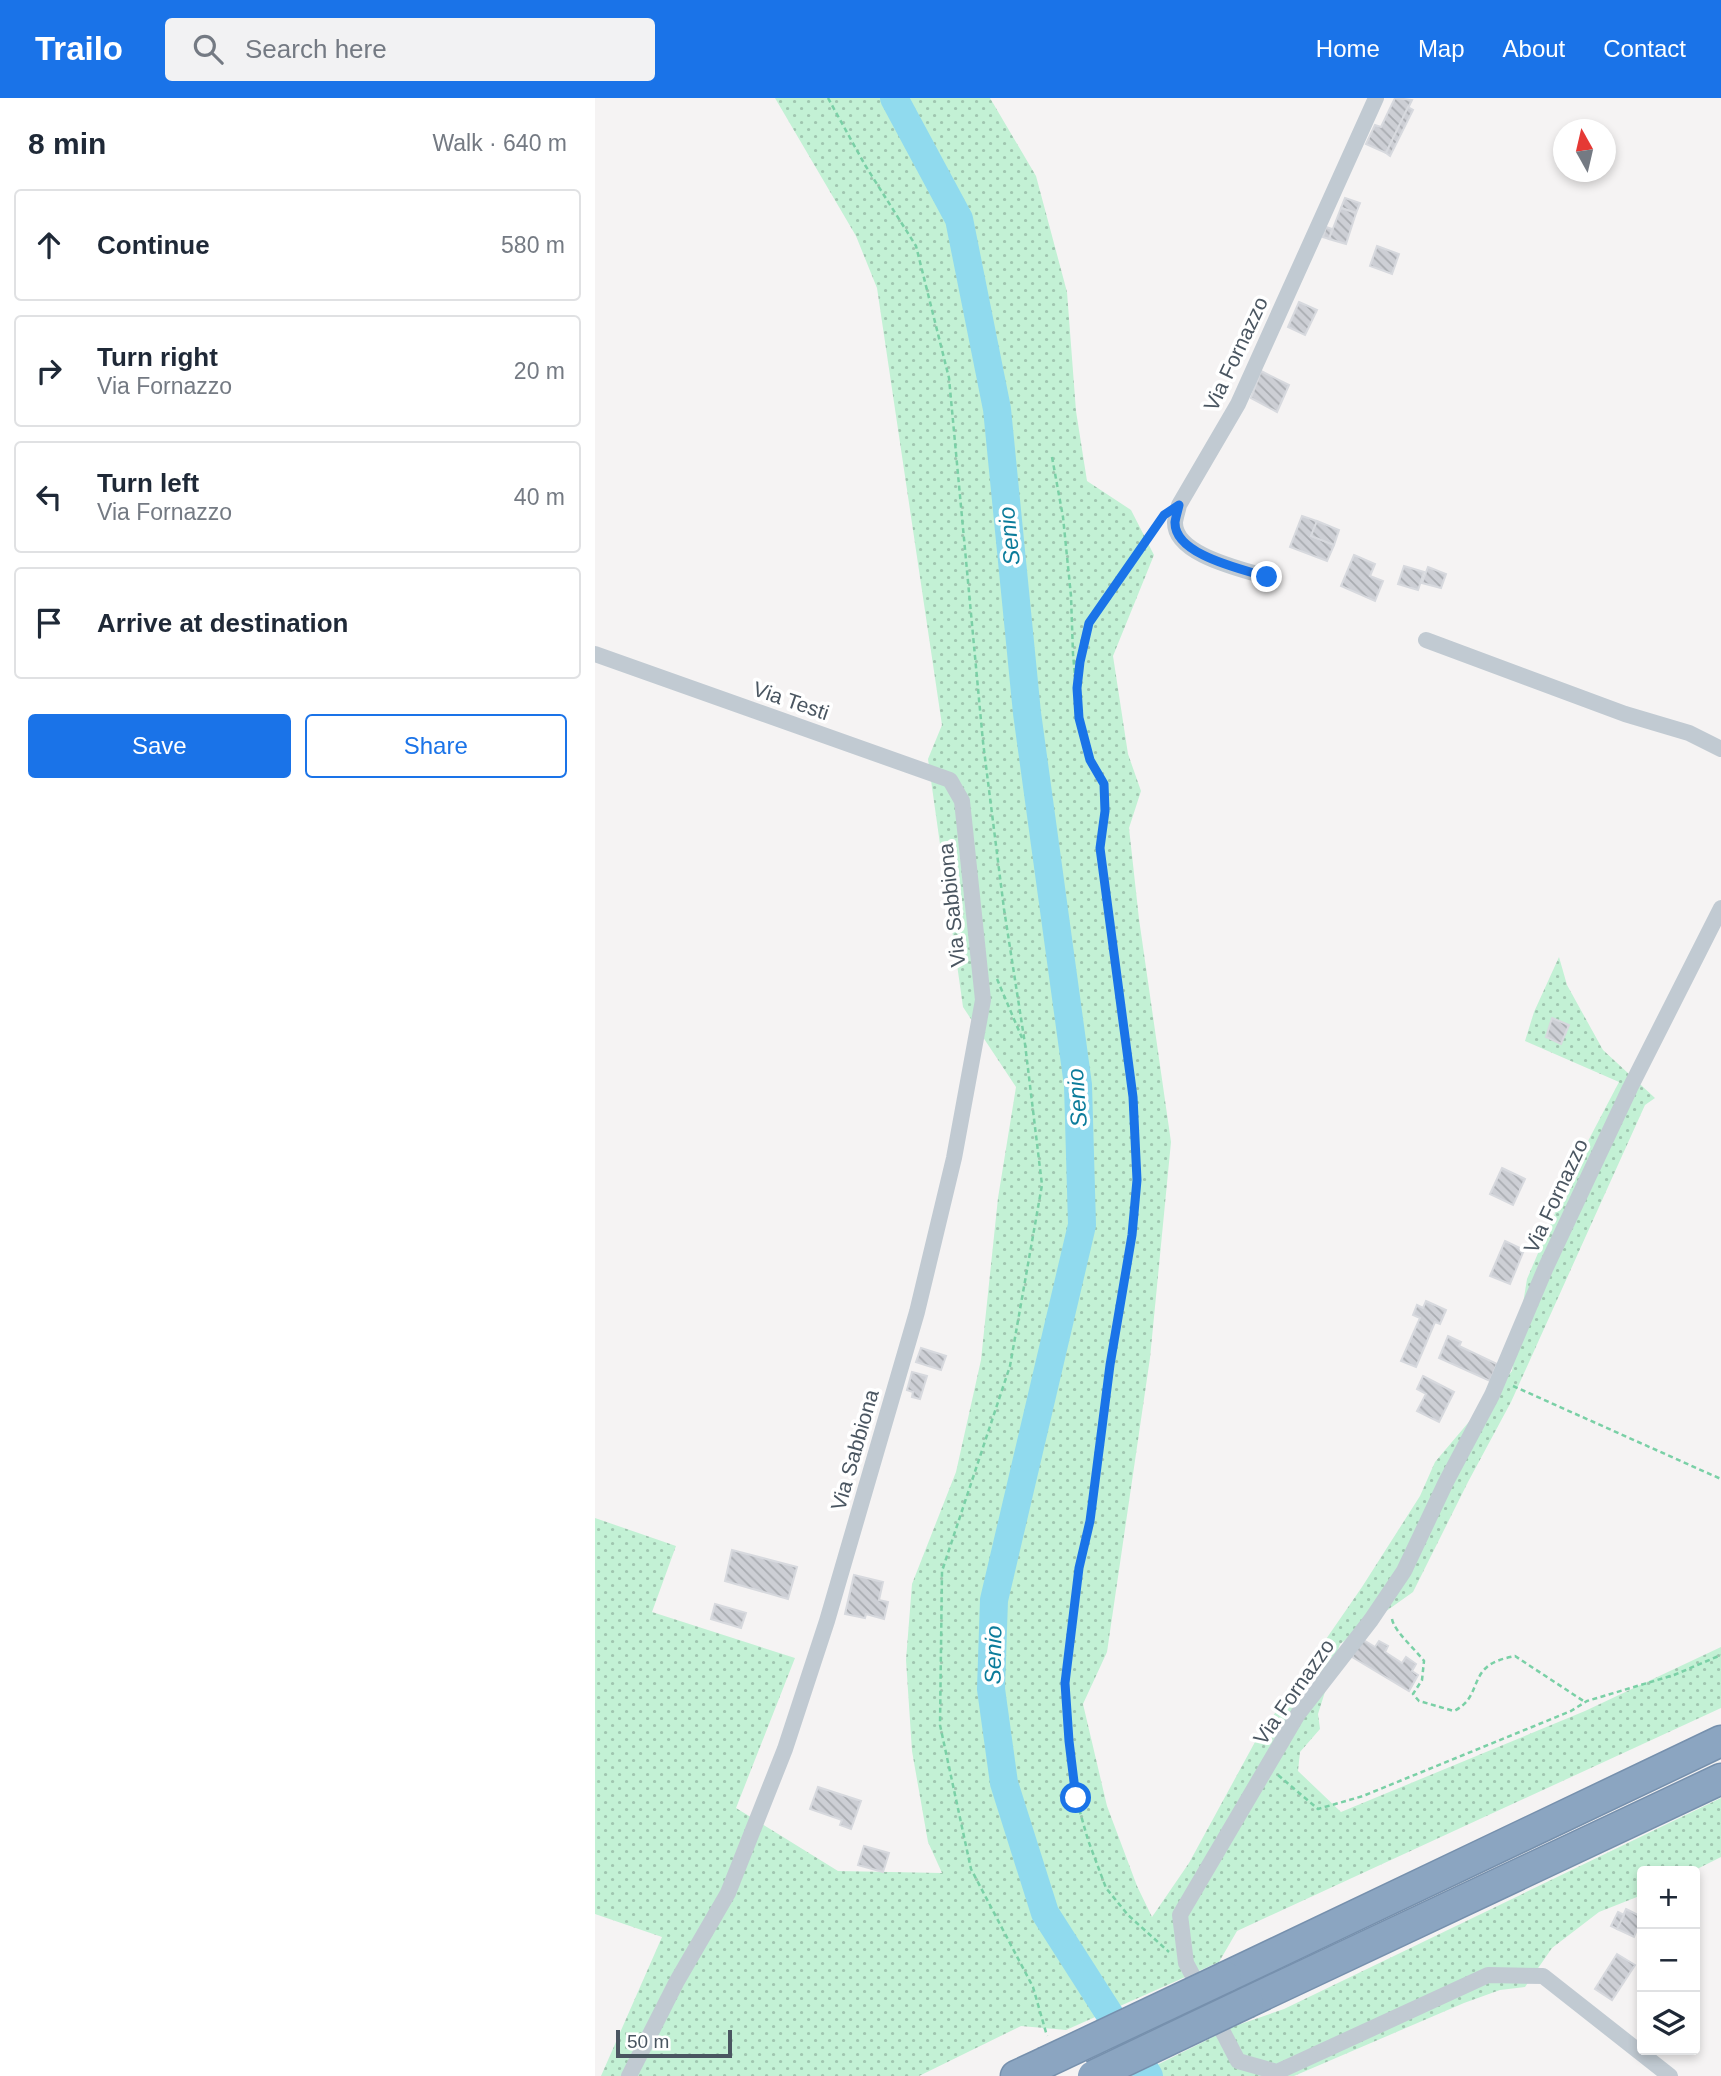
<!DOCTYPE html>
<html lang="en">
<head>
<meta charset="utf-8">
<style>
	:root { --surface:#fff; --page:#f2f2f3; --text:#1f2937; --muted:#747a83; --line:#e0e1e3; --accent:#1a73e8 }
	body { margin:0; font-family:Arial,sans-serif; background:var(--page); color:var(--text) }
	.controls { position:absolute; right:21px; bottom:21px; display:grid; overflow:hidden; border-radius:7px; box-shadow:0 4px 10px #0003 }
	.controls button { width:63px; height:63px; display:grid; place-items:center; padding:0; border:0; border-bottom:2px solid var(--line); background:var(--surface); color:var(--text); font:35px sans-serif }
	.compass { position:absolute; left:958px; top:21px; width:63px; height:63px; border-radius:50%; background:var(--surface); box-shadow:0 4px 10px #0003; rotate:352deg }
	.scale { position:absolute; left:21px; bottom:18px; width:116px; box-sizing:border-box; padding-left:7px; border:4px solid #4a5661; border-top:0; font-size:19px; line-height:24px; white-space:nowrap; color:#4a5661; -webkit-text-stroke:5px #fff; paint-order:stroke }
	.stop { position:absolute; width:21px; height:21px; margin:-16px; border:5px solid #1a73e8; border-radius:50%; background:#fff }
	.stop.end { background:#1a73e8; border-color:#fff; box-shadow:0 2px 7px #0008 }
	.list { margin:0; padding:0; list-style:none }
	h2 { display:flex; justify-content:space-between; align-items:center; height:91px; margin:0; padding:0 28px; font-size:30px }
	h2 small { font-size:23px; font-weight:400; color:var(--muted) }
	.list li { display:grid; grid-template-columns:46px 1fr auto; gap:21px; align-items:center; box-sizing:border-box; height:112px; margin:0 14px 14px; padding:0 14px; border:2px solid var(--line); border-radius:7px }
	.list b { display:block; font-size:26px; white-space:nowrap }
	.list p { margin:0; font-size:23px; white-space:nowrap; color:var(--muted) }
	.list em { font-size:23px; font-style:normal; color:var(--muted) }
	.actions { display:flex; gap:14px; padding:21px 28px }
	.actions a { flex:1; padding:16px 0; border:2px solid var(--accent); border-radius:7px; text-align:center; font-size:24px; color:var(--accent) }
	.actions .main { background:var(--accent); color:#fff }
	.icon { flex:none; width:38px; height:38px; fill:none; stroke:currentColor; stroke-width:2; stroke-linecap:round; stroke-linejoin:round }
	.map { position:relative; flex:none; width:1126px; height:1978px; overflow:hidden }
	header { display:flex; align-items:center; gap:42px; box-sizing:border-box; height:98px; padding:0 35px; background:var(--accent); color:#fff }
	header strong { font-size:33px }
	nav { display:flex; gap:38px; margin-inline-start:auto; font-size:24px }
	.search { width:490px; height:63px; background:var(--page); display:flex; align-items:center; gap:18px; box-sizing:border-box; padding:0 24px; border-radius:7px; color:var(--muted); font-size:26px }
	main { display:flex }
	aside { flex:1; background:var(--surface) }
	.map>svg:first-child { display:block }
	.grass { fill:url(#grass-dots) }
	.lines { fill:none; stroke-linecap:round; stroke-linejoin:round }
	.river { stroke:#90daee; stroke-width:28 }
	.building { fill:url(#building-back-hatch); stroke:#d7d9de; stroke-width:2 }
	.highway-casing { stroke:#7690ad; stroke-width:33 }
	.path { stroke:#7ad0a6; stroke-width:2.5; stroke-dasharray:5 3.5; stroke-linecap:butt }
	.street { stroke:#c1cad2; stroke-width:16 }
	.highway { stroke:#8ba5c1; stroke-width:30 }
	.highway-bridge-casing { stroke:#7690ad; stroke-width:33; stroke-linecap:butt }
	.highway-bridge { stroke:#8ba5c1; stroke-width:30 }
	.route { stroke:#1a73e8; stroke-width:9 }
	.labels { text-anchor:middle; stroke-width:7; stroke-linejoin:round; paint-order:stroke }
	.street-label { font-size:21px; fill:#4a5661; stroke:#fff }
	.water-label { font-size:23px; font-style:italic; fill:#0c7c9b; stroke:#fff }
</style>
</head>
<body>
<header>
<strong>Trailo</strong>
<div class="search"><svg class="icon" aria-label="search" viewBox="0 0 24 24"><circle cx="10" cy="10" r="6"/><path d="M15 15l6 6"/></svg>Search here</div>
<nav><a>Home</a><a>Map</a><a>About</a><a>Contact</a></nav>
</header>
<main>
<aside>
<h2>8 min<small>Walk · 640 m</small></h2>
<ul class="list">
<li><svg class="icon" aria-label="ahead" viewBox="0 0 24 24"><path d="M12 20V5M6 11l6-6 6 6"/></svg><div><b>Continue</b></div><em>580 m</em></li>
<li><svg class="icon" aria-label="right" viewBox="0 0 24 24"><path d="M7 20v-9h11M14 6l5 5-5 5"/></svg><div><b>Turn right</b><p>Via Fornazzo</p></div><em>20 m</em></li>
<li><svg class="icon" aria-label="left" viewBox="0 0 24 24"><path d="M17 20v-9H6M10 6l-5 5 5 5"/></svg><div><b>Turn left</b><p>Via Fornazzo</p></div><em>40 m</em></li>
<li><svg class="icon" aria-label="arrive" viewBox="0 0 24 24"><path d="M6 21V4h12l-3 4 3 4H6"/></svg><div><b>Arrive at destination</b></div></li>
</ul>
<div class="actions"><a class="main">Save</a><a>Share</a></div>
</aside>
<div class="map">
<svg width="1126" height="1978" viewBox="0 0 1126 1978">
	<defs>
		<pattern id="grass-dots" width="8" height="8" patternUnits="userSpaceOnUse" patternTransform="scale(1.75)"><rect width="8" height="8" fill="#c3f1d5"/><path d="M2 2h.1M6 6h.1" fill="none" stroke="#a0c6b0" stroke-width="1.8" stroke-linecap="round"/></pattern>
		<pattern id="building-back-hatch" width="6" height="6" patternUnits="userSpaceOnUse" patternTransform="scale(1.75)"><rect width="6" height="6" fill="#cdcfd5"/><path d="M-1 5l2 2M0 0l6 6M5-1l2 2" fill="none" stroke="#a8abb0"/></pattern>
	</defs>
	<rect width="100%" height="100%" fill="#f5f3f3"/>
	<!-- grass -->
	<g class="grass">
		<polygon points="180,0 395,0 441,78 472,194 481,313 492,383 536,412 559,457 518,558 533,656 546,693 534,730 544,821 576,1044 555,1260 512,1554 488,1606 512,1708 542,1788 557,1819 594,1765 660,1644 767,1489 825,1398 840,1364 917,1273 932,1181 981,1066 1024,984 930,943 939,914 964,859 972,887 1008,952 1060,1000 1050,1007 916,1304 873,1384 818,1494 745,1546 723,1616 725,1631 705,1654 703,1673 746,1714 990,1613 1126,1549 1126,1610 642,1833 624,1864 471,1932 426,1928 324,1978 6,1978 67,1839 0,1816 0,1420 81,1448 57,1514 200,1560 141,1710 243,1773 347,1775 333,1744 317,1653 311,1562 317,1486 361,1374 386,1262 403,1100 421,989 368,909 333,661 347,627 282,190 261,138"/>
		<polygon points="1126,1700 1126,1759 1098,1773 1047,1773 1047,1797 1004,1814 957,1850 930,1889 905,1892 869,1905 699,1978 540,1978 640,1928 689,1911"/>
	</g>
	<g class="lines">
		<!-- river -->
		<polyline class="river" points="299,0 364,121 402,311 432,615 483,987 487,1127 399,1502 396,1591 409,1685 450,1815 554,1978"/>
	</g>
	<!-- building -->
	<g class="building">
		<polygon points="800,0 817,2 791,55 771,46 780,27 786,29"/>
		<polygon points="813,9 818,12 795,58 791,55"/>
		<polygon points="750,100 765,105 761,115 746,110"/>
		<polygon points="746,110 761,115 751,146 734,141"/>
		<polygon points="731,129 737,131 734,141 728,139"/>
		<polygon points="782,148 804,156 797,176 775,168"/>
		<polygon points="704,204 722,212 710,237 693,229"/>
		<polygon points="666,273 694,287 682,314 656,300"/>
		<polygon points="707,418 722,423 716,438 739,447 732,463 695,449"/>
		<polygon points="722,423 744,432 739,447 716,438"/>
		<polygon points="759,457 780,466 775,478 788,483 780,503 746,488"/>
		<polygon points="809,468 829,474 823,492 803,486"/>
		<polygon points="833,469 851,476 846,490 827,485"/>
		<polygon points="957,920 974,927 966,946 951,939"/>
		<polygon points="907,1070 930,1081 918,1107 895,1096"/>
		<polygon points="910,1143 929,1152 915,1186 895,1178"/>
		<polygon points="831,1203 851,1212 845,1226 840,1224 821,1269 806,1263 825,1220 818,1217 822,1207 828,1210"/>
		<polygon points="853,1238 866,1244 864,1248 902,1266 895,1283 844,1260"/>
		<polygon points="326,1250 351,1258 346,1272 321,1264"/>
		<polygon points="317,1274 332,1278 325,1301 317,1299 318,1294 312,1292"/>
		<polygon points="828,1278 859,1294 844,1324 822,1313 831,1296 822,1291"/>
		<polygon points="137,1452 202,1469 193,1501 130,1483"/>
		<polygon points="259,1477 288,1484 284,1502 293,1504 289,1521 271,1516 270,1520 250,1516"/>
		<polygon points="120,1506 151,1515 146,1530 116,1521"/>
		<polygon points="767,1541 780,1549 784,1543 793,1548 790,1554 807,1565 811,1559 821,1566 817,1573 823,1577 814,1593 757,1559"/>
		<polygon points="223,1689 266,1703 256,1731 245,1727 247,1722 215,1711"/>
		<polygon points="269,1748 294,1755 288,1774 263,1767"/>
		<polygon points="1031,1811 1047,1819 1039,1839 1022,1831"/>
		<polygon points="1023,1814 1029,1817 1022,1831 1016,1828"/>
		<polygon points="1022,1856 1040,1867 1017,1902 1000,1891"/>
	</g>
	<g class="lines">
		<defs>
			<g id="highway">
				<polyline points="631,1879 1126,1643"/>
				<polyline points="653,1904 1126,1681"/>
				<polyline points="421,1978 449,1965"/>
			</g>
		</defs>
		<!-- highway casing -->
		<use href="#highway" class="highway-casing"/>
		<!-- path -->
		<g class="path">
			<polyline points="233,0 270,67 321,148 354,280 388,644 409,811 430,946 447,1087 415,1268 347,1473 345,1627 376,1771 438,1889 452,1938"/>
			<polyline points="457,359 468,419 476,498 478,556 484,620 495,662 509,686 510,713 505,749 538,999 542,1082 537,1137 515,1267 495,1423 484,1470 470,1585 474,1643 481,1700 493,1742 511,1790 533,1817 574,1854"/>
			<polyline points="483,584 494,525 564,425"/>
			<polyline points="402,881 427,940"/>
			<polyline points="918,1288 1126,1381"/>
			<path d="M797,1521C799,1533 820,1551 829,1563L827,1582L818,1596L824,1603L859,1613C883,1601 876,1582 893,1568C901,1562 911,1560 920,1558L990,1604"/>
			<polyline points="683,1677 723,1711 768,1698 976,1613 992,1603 1079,1577 1126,1557"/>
		</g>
		<!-- street -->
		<g class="street">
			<path d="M672,479C647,471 579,457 580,424C581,418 583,412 584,407L643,306L781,0"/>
			<polyline points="831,542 1030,616 1094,635 1126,651"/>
			<polyline points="0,556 355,682 367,703 388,902 359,1060 322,1214 232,1523 190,1651 133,1795 82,1883 34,1978"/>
			<polyline points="607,1895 591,1865 585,1817 703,1616 776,1522 809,1473 851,1384 897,1297 951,1169 1035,990 1126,810"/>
			<polyline points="618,1915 643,1963 682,1974 893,1877 948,1878 1075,1978"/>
		</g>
		<!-- highway -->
		<use href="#highway" class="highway"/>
		<defs>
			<g id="highway-bridge">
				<polyline points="449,1965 631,1879"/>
				<polyline points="498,1978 653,1904"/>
			</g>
		</defs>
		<!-- highway-bridge casing -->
		<use href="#highway-bridge" class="highway-bridge-casing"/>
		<!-- highway-bridge -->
		<use href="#highway-bridge" class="highway-bridge"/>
	</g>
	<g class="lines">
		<!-- route -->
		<path class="route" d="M481,1700L474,1643L470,1585L484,1470L495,1423L515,1267L537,1137L542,1082L538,999L505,750L510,713L509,686L495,662L484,620L482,590L485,564L494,525L569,417L584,407C583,412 581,418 580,424C579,457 647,471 672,479"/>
	</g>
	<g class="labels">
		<!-- street labels -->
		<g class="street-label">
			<text transform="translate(641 256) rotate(-65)" y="7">Via Fornazzo</text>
			<text transform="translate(196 603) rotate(19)" y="7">Via Testi</text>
			<text transform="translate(357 807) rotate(-96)" y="7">Via Sabbiona</text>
			<text transform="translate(961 1098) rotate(-65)" y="7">Via Fornazzo</text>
			<text transform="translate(260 1352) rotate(-74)" y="7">Via Sabbiona</text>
			<text transform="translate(699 1594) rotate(-55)" y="7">Via Fornazzo</text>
		</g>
		<!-- water labels -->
		<g class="water-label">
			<text transform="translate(414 438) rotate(-96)" y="8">Senio</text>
			<text transform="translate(482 1000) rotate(-94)" y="8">Senio</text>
			<text transform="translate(398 1557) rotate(-89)" y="8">Senio</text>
		</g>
	</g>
</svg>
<div class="controls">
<button>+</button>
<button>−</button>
<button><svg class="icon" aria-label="layers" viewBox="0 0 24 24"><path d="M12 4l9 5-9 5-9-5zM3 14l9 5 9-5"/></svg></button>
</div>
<svg class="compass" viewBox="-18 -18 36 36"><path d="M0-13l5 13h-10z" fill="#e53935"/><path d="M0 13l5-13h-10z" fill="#747a83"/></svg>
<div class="scale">50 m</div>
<div class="stop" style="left:481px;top:1700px"></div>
<div class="stop end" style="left:672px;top:479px"></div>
</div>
</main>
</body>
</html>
